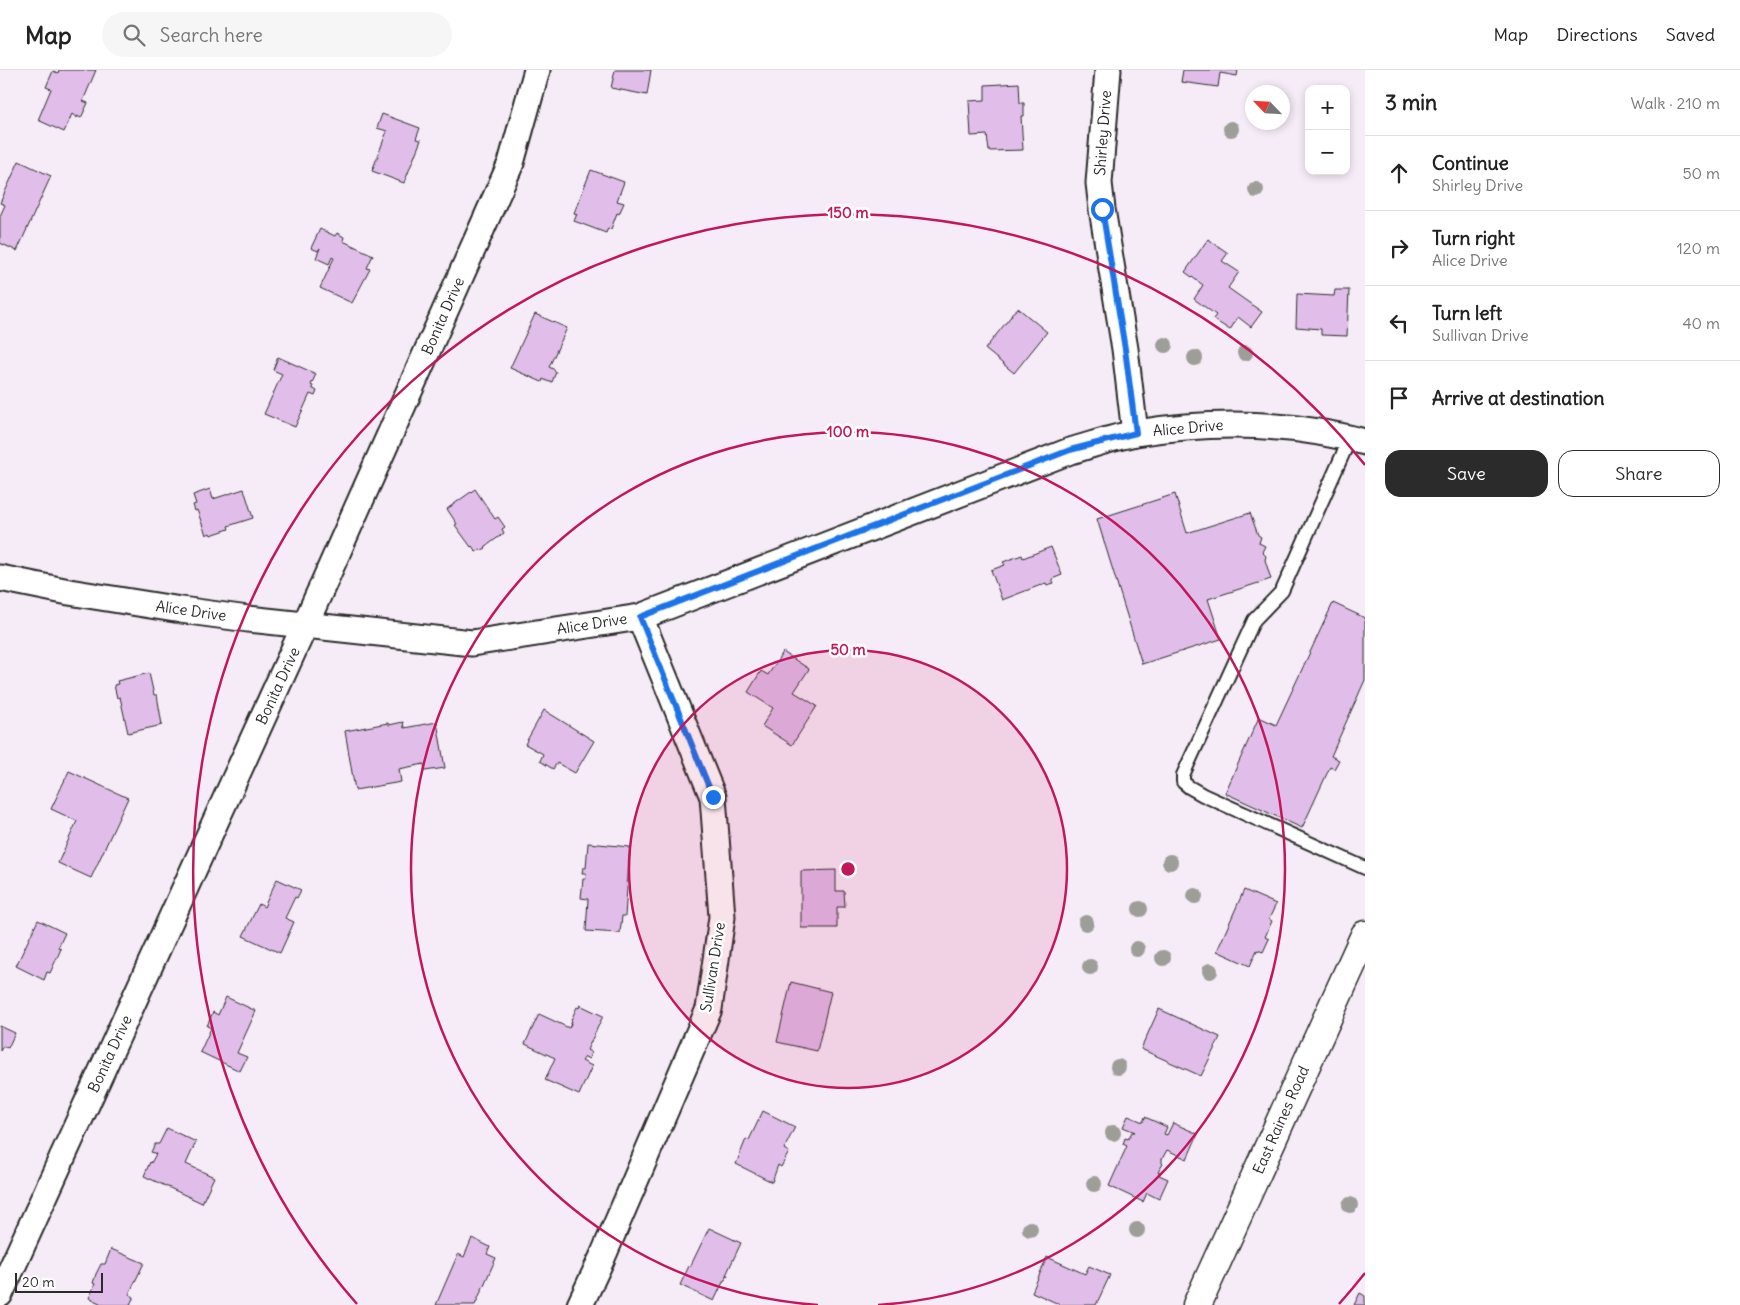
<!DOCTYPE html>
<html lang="en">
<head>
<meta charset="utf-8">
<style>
	:root { --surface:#fff; --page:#f6f6f6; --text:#222; --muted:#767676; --line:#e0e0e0; --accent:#2b2b2b }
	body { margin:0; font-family:Delius,sans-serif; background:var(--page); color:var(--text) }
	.controls { position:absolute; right:15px; top:15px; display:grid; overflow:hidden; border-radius:10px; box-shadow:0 2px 8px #0003 }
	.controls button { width:45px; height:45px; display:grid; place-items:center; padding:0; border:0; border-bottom:1px solid var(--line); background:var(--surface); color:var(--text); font:25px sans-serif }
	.compass { position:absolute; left:1245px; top:15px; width:45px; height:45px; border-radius:50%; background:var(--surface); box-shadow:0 2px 8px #0003; rotate:295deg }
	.scale { position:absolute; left:15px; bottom:12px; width:88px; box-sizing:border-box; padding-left:5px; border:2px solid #2b2b2b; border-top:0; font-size:14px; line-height:18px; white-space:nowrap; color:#2b2b2b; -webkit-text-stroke:4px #fff; paint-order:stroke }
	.stop { position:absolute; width:15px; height:15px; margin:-11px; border:4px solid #1a73e8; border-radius:50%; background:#fff }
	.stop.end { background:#1a73e8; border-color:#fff; box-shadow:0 1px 5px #0008 }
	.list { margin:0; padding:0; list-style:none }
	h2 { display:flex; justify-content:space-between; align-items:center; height:65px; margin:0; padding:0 20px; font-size:21px }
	h2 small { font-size:16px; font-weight:400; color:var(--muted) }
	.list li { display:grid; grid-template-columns:32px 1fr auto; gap:15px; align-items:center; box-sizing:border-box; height:75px; padding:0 20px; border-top:1px solid var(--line) }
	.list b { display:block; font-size:19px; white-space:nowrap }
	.list p { margin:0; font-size:16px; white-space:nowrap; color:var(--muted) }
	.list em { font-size:16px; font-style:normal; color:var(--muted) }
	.actions { display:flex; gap:10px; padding:15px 20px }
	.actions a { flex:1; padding:11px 0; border:1px solid var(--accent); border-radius:15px; text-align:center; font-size:18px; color:var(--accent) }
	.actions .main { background:var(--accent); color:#fff }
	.icon { flex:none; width:28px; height:28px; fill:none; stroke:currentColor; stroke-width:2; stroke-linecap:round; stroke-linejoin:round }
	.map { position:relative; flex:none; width:1365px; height:1235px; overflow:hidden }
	header { display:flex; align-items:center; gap:30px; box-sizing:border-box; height:70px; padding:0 25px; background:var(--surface); border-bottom:1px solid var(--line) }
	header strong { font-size:24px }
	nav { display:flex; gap:28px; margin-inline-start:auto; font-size:18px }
	.search { width:350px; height:45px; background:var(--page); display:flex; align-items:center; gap:12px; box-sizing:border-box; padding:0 18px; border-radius:28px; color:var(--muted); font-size:19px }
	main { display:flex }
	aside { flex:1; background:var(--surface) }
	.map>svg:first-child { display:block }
	.building { fill:#e0bee9; stroke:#2b2b2b }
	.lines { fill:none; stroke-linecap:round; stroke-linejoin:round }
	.service-casing { stroke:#2b2b2b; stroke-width:16 }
	.minor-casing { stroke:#2b2b2b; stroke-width:29 }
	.secondary-casing { stroke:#2b2b2b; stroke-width:31 }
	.service { stroke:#fff; stroke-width:12 }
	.minor { stroke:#fff; stroke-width:25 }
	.secondary { stroke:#fff; stroke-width:28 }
	.tree { fill:#9e9e98 }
	.route { stroke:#1a73e8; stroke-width:6 }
	.ring { fill:none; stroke:#c2185b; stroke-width:2.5 }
	.labels { text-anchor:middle; stroke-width:5; stroke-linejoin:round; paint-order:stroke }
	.street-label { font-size:15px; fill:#2b2b2b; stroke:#fff }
	.centre { fill:#c2185b; stroke:#fff; stroke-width:2.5 }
	.ring-label { font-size:15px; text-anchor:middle; font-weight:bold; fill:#c2185b; stroke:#fff; stroke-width:5; stroke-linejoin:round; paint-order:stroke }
</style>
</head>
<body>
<header>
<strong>Map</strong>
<div class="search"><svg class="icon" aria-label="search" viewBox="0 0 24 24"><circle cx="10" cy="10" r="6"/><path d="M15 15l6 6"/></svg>Search here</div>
<nav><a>Map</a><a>Directions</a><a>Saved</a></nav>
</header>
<main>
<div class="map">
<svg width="1365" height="1235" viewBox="0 0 1365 1235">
	<rect width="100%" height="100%" fill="#f6ecf8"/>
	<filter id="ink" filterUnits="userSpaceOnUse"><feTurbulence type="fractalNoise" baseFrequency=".02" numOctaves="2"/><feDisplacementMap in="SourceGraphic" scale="10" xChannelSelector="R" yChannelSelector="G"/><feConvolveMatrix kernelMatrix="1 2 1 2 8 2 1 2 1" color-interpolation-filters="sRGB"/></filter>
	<g filter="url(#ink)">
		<!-- building -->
		<g class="building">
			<polygon points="59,0 96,0 83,31 88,33 81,48 77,46 77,48 72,44 64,62 38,50 51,19 46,17 53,1 58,3"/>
			<polygon points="615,0 651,0 647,25 611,18"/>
			<polygon points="1183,0 1238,0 1237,6 1220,3 1218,17 1181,12"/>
			<polygon points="1019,13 1020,33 1024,33 1024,46 1021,46 1023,80 989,81 987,65 971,66 969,31 985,30 985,15"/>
			<polygon points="382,44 420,58 416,69 421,70 404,113 372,101 387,61 377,58"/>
			<polygon points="19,91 51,106 17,181 0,173 0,146 5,135 0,133"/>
			<polygon points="591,100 624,112 617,131 624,133 619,144 617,143 611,159 608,158 606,163 574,151 577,144 574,143"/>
			<polygon points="320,159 335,166 337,163 344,167 343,171 373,185 367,198 370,199 352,233 320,218 334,188 332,187 329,194 316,188 320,178 318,181 311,178"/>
			<polygon points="1208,169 1228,183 1222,191 1239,202 1228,218 1262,242 1251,257 1238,247 1230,260 1213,249 1216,245 1194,229 1203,215 1185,202"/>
			<polygon points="1335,220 1349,220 1347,266 1321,265 1321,259 1296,257 1297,224 1334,226"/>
			<polygon points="1018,238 1047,262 1014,303 985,279 1012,245 1011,244"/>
			<polygon points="535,244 567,258 549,297 555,300 554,301 556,302 552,312 550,311 549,312 543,309 542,312 510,298"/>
			<polygon points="278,287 316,304 311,315 313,316 312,318 317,321 315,326 310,324 295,357 264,344 282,304 273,300"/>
			<polygon points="210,419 213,429 244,419 253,448 228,456 229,459 211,465 210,463 206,465 197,440 195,441 193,435 196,434 193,425"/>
			<polygon points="475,419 495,449 498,447 505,457 502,459 504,463 485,477 486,478 482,480 481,479 476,482 472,476 471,477 455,455 457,454 447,439"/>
			<polygon points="1175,424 1187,463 1250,443 1258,465 1261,467 1259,473 1265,476 1262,482 1266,486 1265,490 1271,509 1208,529 1221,569 1142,594 1097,449"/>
			<polygon points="1051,477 1062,505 1052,509 1054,513 1047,515 1046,513 1002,530 991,500 1005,495 1003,492 1022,485 1023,488"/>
			<polygon points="1333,533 1365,548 1365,610 1331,686 1339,690 1334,699 1330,697 1302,758 1225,723 1259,647 1276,655"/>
			<polygon points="783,582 809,599 794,622 817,636 792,675 762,656 773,638 748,622 761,601 768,605"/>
			<polygon points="149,603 154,625 157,625 162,655 128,663 120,627 117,628 114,615 118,614 117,611"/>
			<polygon points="544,640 594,671 575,703 557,693 553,699 540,691 543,684 525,674"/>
			<polygon points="403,652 404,658 437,652 445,698 425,701 424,694 399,699 401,712 355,720 345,661 388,653 389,655"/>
			<polygon points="69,701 128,728 91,808 58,793 77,751 51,739"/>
			<polygon points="588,773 630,777 625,846 622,846 620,863 586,861 588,829 581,828 583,809 585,809 586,803 582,803 583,798 586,798"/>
			<polygon points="836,800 836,821 844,821 845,837 837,837 837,858 801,858 801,801"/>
			<polygon points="277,809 301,820 297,828 295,827 285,848 294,852 280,883 243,866 259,834 264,837"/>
			<polygon points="1244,820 1276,834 1269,849 1272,851 1265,867 1269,869 1263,882 1257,880 1250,896 1217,881"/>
			<polygon points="38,850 65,863 58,878 61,879 50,903 47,902 44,910 16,896"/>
			<polygon points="791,912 831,922 817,981 777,972"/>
			<polygon points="226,927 256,941 237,983 247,987 240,1001 200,982 211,958 207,956 213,942 218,945"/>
			<polygon points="580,935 603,946 587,980 591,982 589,989 585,987 582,991 592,996 579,1025 545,1010 555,988 525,974 539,944 569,958 572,951 571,950 577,937 579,938"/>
			<polygon points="1159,939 1220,967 1201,1006 1141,979"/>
			<polygon points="0,956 15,963 8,978 3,976 0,981"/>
			<polygon points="763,1041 795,1057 784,1079 789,1082 781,1097 778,1095 772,1112 736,1094 746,1069 749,1070"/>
			<polygon points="1128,1046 1143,1052 1145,1047 1167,1057 1164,1064 1167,1065 1173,1053 1198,1064 1187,1089 1167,1080 1162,1089 1162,1093 1163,1094 1158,1102 1160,1103 1159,1105 1168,1109 1159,1129 1147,1123 1143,1132 1109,1116 1127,1076 1123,1074 1125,1068 1128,1069 1132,1062 1135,1062 1123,1057"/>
			<polygon points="167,1058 196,1072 186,1094 214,1107 202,1133 144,1106 150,1092 151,1093 156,1084 151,1082 155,1074 159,1074"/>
			<polygon points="709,1158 741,1173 726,1205 728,1205 725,1210 724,1210 714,1231 680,1215 689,1196 690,1197"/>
			<polygon points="472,1168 490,1177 487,1184 496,1188 475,1235 436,1235 458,1184 464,1187"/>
			<polygon points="111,1179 144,1193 129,1224 134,1227 130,1234 132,1235 104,1235 89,1228 95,1214 93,1213 96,1204 101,1194 105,1194"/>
			<polygon points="1047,1187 1085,1204 1089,1196 1110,1205 1096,1235 1061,1235 1032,1222"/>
			<polygon points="1360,1223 1365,1226 1365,1235 1354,1235"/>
		</g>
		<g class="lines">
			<defs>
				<polyline id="service" points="1350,368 1282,521 1254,550 1183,705 1183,712 1189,717 1203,725 1365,798"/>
				<g id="minor">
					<polyline points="1108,0 1099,113 1102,139 1125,279 1135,363"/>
					<path d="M0,508L69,522L181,540L248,549L472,573L640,547L1070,381C1092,375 1114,367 1136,363C1212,351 1291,352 1365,372"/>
					<polyline points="0,1224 305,555 511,93 537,0"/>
					<polyline points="580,1235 602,1188 709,939 722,847 713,727 640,547"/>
				</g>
				<polyline id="secondary" points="1197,1235 1365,865"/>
			</defs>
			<!-- service casing -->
			<use href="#service" class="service-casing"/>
			<!-- minor casing -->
			<use href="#minor" class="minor-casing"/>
			<!-- secondary casing -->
			<use href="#secondary" class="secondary-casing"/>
			<!-- service -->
			<use href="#service" class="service"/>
			<!-- minor -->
			<use href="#minor" class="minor"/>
			<!-- secondary -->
			<use href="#secondary" class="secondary"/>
		</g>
		<!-- trees -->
		<g class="tree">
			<circle cx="1231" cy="59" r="8"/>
			<circle cx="1256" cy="120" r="8"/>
			<circle cx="1165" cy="275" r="8"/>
			<circle cx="1245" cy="283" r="8"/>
			<circle cx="1195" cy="288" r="8"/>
			<circle cx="1170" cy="792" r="8"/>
			<circle cx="1195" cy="826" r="8"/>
			<circle cx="1140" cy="839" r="8"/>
			<circle cx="1086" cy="853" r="8"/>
			<circle cx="1137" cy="879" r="8"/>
			<circle cx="1163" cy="888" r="8"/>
			<circle cx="1090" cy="897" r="8"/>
			<circle cx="1210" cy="901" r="8"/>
			<circle cx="1118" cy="997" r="8"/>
			<circle cx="1113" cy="1063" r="8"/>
			<circle cx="1094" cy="1114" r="8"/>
			<circle cx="1350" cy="1135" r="8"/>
			<circle cx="1030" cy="1159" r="8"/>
			<circle cx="1137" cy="1160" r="8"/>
		</g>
	</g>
	<g class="lines" filter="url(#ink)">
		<!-- route -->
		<polyline class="route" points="713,727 640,547 1070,380 1136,363 1125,279 1102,139"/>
	</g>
	<!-- distance rings -->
	<circle cx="848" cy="799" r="219" fill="#c2185b" fill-opacity=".12"/>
	<g class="ring">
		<circle cx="848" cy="799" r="219"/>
		<path d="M818 1235A437 437 0 1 1 878 1235"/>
		<path d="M1365 1203A656 656 0 0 1 1339 1234M357 1234A656 656 0 1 1 1365 395"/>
	</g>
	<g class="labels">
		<!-- street labels -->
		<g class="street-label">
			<text transform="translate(1103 63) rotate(-86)" y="5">Shirley Drive</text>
			<text transform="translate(443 246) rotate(-66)" y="5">Bonita Drive</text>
			<text transform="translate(1188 358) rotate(-5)" y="5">Alice Drive</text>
			<text transform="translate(191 541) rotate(8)" y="5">Alice Drive</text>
			<text transform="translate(592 554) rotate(-9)" y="5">Alice Drive</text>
			<text transform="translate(278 616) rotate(-65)" y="5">Bonita Drive</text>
			<text transform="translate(713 897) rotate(-81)" y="5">Sullivan Drive</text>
			<text transform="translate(110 984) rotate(-65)" y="5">Bonita Drive</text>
			<text transform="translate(1281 1050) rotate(-66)" y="5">East Raines Road</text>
		</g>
	</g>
	<circle cx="848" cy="799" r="8" class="centre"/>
	<g class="ring-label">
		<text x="848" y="148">150 m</text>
		<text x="848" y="367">100 m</text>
		<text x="848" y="585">50 m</text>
	</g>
</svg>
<div class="controls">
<button>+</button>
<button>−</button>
</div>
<svg class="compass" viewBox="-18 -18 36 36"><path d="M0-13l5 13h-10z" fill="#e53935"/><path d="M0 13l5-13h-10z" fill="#767676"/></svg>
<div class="scale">20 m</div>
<div class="stop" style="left:1102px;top:139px"></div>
<div class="stop end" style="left:713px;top:727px"></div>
</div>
<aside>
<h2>3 min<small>Walk · 210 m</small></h2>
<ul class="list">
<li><svg class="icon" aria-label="ahead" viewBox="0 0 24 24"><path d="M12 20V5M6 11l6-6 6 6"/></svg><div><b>Continue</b><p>Shirley Drive</p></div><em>50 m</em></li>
<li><svg class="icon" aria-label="right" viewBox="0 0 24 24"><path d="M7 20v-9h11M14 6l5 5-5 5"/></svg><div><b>Turn right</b><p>Alice Drive</p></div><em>120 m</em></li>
<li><svg class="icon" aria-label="left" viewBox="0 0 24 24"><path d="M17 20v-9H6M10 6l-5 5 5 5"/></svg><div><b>Turn left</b><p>Sullivan Drive</p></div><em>40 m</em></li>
<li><svg class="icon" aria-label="arrive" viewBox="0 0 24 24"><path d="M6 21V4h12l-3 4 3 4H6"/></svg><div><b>Arrive at destination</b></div></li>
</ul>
<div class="actions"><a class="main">Save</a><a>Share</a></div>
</aside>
</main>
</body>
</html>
